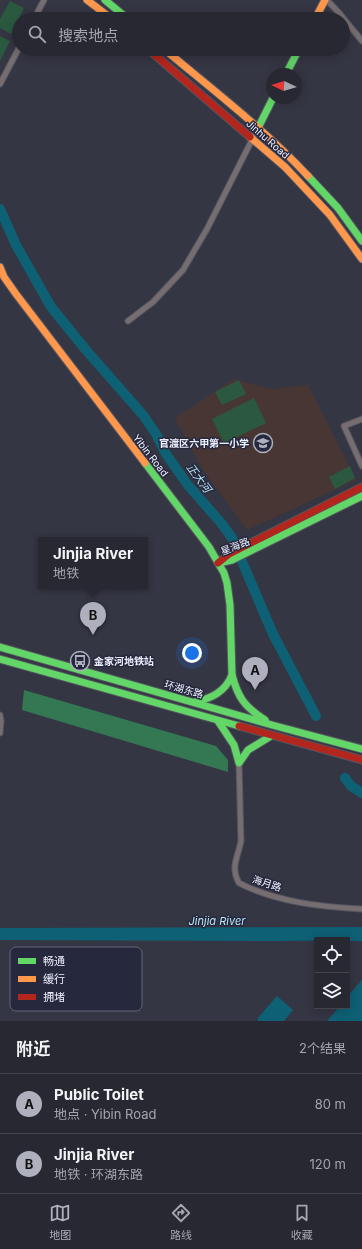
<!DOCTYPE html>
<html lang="zh">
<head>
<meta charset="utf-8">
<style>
	:root { --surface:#282832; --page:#34343e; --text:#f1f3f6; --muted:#a5a6ac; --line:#44444d; --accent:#aeb0bd }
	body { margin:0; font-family:Inter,"Noto Sans SC",sans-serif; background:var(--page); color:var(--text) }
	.controls { position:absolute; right:12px; bottom:12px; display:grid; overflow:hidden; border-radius:0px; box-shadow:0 2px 10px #0003 }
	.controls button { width:36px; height:36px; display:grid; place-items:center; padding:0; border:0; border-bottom:1px solid var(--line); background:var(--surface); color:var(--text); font:20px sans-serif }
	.compass { position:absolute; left:266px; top:68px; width:36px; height:36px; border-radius:50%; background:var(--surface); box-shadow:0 2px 10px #0003; rotate:274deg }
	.you { position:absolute; left:192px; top:653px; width:14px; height:14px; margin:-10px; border:3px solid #fff; border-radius:50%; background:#1a73e8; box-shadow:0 0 0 6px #1a73e833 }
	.badge { display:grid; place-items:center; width:26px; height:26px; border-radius:50%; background:var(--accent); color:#111; font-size:13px; font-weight:700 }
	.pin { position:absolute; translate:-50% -33px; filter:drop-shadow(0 1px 2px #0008) }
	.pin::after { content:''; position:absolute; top:21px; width:14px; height:12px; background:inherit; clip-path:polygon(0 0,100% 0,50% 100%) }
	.popup { position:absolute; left:38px; top:537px; width:110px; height:52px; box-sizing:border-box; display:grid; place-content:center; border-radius:0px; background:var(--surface); filter:drop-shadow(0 1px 3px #0005); font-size:13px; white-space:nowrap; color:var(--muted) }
	.popup b { font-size:15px; color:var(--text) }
	.popup::after { content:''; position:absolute; left:50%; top:100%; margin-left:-8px; border:8px solid transparent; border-top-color:var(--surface) }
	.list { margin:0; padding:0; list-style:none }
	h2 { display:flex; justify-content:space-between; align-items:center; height:52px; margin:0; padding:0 16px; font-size:17px }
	h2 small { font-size:13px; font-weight:400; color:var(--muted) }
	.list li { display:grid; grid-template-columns:26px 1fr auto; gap:12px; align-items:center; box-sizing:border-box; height:60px; padding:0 16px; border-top:1px solid var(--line) }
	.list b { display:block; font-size:15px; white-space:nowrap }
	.list p { margin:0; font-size:13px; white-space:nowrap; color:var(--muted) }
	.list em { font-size:13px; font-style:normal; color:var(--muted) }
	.icon { flex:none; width:22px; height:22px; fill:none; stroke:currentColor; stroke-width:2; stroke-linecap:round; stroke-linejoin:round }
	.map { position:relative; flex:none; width:362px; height:1021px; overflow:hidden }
	.search { position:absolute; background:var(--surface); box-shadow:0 2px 10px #0003; left:12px; right:12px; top:12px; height:44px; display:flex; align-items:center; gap:10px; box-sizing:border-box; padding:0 14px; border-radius:22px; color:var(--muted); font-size:15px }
	.sheet { height:172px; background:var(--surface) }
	nav { display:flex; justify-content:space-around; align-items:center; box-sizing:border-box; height:56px; border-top:1px solid var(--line); background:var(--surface); font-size:11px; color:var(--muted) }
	nav a { display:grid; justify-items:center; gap:2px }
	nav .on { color:var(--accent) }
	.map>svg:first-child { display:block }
	.education { fill:#473633 }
	.green { fill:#2a5940 }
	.forest { fill:#337753 }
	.water { fill:#0e6075 }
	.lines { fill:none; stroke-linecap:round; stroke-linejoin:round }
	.river { stroke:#0e6075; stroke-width:10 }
	.street-casing { stroke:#545560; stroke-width:7 }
	.fast-casing { stroke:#545560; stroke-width:9 }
	.slow-casing { stroke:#545560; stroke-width:9 }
	.jam-casing { stroke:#545560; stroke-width:9 }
	.street { stroke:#766d71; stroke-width:5 }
	.fast { stroke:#63d668; stroke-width:7 }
	.slow { stroke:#ff974d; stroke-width:7 }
	.jam { stroke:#b3261e; stroke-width:7 }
	.labels { text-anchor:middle; stroke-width:3; stroke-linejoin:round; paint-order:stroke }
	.street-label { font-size:10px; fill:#eff1fe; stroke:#26283e }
	.poi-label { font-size:10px; font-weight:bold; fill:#eff1fe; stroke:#26283e; text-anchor:end }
	.water-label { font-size:11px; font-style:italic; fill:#b6e5f5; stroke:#26283e }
	.key { fill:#26283e; stroke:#626478; stroke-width:1 }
	.key-label { font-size:11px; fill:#eff1fe }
</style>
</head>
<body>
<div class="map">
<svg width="362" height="1021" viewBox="0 0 362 1021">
	<rect width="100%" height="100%" fill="#353643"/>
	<!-- education -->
	<polygon class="education" points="234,379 271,389 308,385 356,480 247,530 201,467 175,418"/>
	<!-- green -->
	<g class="green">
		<polygon points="10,1 24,8 11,34 0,28 0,19"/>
		<polygon points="0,36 10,41 0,61"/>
		<polygon points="239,380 246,394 222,405 215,392"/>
		<polygon points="254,398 266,423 224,443 212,419"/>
		<polygon points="350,466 355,478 335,489 329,477"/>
	</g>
	<!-- forest -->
	<polygon class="forest" points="24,690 216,746 228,760 228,772 22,710"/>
	<!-- water -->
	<g class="water">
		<polygon points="362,927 362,941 347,941 347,940 283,941 0,940 0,928"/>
		<polygon points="362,980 362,1021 327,1021 340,1006 347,1006 347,997"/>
		<polygon points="277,996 293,1010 284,1021 259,1021 257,1019"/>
	</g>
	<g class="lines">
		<!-- river -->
		<g class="river">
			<polyline points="0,209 16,245 51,307 86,350 143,415 156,434 166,454 187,484 222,524 232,538 273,634 316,716"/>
			<polyline points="345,778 351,786 362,793"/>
		</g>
		<defs>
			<g id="street">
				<polyline points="327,0 340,14 362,41"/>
				<polyline points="34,19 44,0"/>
				<polyline points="0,84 19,48"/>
				<polyline points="128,321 153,302 183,270 207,229 258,128"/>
				<polyline points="362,419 344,426 362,466"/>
				<polyline points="0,715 1,721 0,733"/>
				<path d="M239,763L241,841C238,857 230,867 239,883C276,902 321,907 362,909"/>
			</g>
			<g id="fast">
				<polyline points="105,0 128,19"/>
				<polyline points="286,74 299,49"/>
				<polyline points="258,128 273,98"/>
				<polyline points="308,176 338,208 362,241"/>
				<polyline points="145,463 209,547 224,573 227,583 230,605 232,675"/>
				<polyline points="219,563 232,560 362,496"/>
				<polyline points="0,647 272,725 362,749"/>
				<polyline points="0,659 239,726"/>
				<path d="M195,702C212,698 225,692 232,675C238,698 245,707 265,720"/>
				<polyline points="218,721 234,745 239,763 248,750 271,736"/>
			</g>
			<g id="slow">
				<polyline points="87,0 112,19"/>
				<polyline points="315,19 325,0"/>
				<path d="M164,49C213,90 264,129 308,176"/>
				<polyline points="250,137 285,167 330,215 362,259"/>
				<polyline points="0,267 4,277 16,294 145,463"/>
			</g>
			<g id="jam">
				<polyline points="148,49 250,137"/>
				<polyline points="218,563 229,554 362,487"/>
				<polyline points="239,726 362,760"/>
			</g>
		</defs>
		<!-- street casing -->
		<use href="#street" class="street-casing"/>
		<!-- fast casing -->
		<use href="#fast" class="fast-casing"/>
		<!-- slow casing -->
		<use href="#slow" class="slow-casing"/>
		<!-- jam casing -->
		<use href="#jam" class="jam-casing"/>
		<!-- street -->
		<use href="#street" class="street"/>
		<!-- fast -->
		<use href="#fast" class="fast"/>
		<!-- slow -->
		<use href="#slow" class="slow"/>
		<!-- jam -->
		<use href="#jam" class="jam"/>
	</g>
	<!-- icons -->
	<defs>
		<symbol id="school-ring" viewBox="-11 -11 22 22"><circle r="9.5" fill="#26283e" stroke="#aeb0bd" stroke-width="1.5"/><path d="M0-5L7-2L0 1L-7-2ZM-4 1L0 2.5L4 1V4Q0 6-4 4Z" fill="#aeb0bd"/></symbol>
		<symbol id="bus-ring" viewBox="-11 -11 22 22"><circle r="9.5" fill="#26283e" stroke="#aeb0bd" stroke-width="1.5"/><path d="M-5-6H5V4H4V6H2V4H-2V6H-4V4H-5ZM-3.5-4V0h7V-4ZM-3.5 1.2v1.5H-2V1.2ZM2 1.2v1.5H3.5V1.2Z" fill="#aeb0bd"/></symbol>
	</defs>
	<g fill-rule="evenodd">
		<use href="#school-ring" x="252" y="432" width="22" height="22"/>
		<use href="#bus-ring" x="69" y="650" width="22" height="22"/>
	</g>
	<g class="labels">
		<!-- street labels -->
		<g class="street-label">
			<text transform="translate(268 139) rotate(41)" y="4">Jinhu Road</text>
			<text transform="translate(151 455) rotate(52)" y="4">Yibin Road</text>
			<text transform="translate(235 546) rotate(-22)" y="4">星海路</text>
			<text transform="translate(184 689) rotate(16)" y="4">环湖东路</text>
			<text transform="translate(267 883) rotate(18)" y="4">海月路</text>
		</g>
		<!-- poi labels -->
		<g class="poi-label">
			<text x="249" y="447">官渡区六甲第一小学</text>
			<text x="94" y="665" text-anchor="start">金家河地铁站</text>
		</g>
		<!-- water labels -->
		<g class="water-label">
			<text transform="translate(199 478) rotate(53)" y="4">正大河</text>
			<text x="217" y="925">Jinjia River</text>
		</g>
	</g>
	<!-- legend -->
	<rect x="10" y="947" width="132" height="64" rx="6" class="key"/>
	<rect x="18" y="958" width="18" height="6" fill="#63d668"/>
	<rect x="18" y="976" width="18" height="6" fill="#ff974d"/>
	<rect x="18" y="994" width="18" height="6" fill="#b3261e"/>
	<g class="key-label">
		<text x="43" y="965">畅通</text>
		<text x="43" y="983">缓行</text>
		<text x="43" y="1001">拥堵</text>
	</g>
</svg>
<div class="controls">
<button><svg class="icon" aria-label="locate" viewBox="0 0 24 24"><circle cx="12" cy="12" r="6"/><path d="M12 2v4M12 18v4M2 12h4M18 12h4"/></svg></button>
<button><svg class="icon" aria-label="layers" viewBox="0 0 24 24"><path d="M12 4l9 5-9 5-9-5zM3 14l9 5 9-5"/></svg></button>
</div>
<svg class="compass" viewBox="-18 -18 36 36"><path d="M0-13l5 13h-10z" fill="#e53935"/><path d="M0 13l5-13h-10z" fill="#a5a6ac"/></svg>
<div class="you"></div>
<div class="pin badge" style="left:255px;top:690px">A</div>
<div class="pin badge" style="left:93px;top:635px">B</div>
<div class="popup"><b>Jinjia River</b>地铁</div>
<div class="search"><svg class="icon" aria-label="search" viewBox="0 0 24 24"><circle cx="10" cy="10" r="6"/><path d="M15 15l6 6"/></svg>搜索地点</div>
</div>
<section class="sheet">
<h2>附近<small>2个结果</small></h2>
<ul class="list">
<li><span class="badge">A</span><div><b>Public Toilet</b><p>地点 · Yibin Road</p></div><em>80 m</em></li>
<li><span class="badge">B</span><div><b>Jinjia River</b><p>地铁 · 环湖东路</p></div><em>120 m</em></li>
</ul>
</section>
<nav>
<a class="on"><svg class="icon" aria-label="map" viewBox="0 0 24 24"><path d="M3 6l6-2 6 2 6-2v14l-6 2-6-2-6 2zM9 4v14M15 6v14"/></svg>地图</a>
<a><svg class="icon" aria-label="directions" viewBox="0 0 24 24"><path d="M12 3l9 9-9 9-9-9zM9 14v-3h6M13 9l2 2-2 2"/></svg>路线</a>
<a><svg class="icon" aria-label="saved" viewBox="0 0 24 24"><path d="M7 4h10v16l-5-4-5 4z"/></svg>收藏</a>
</nav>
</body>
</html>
